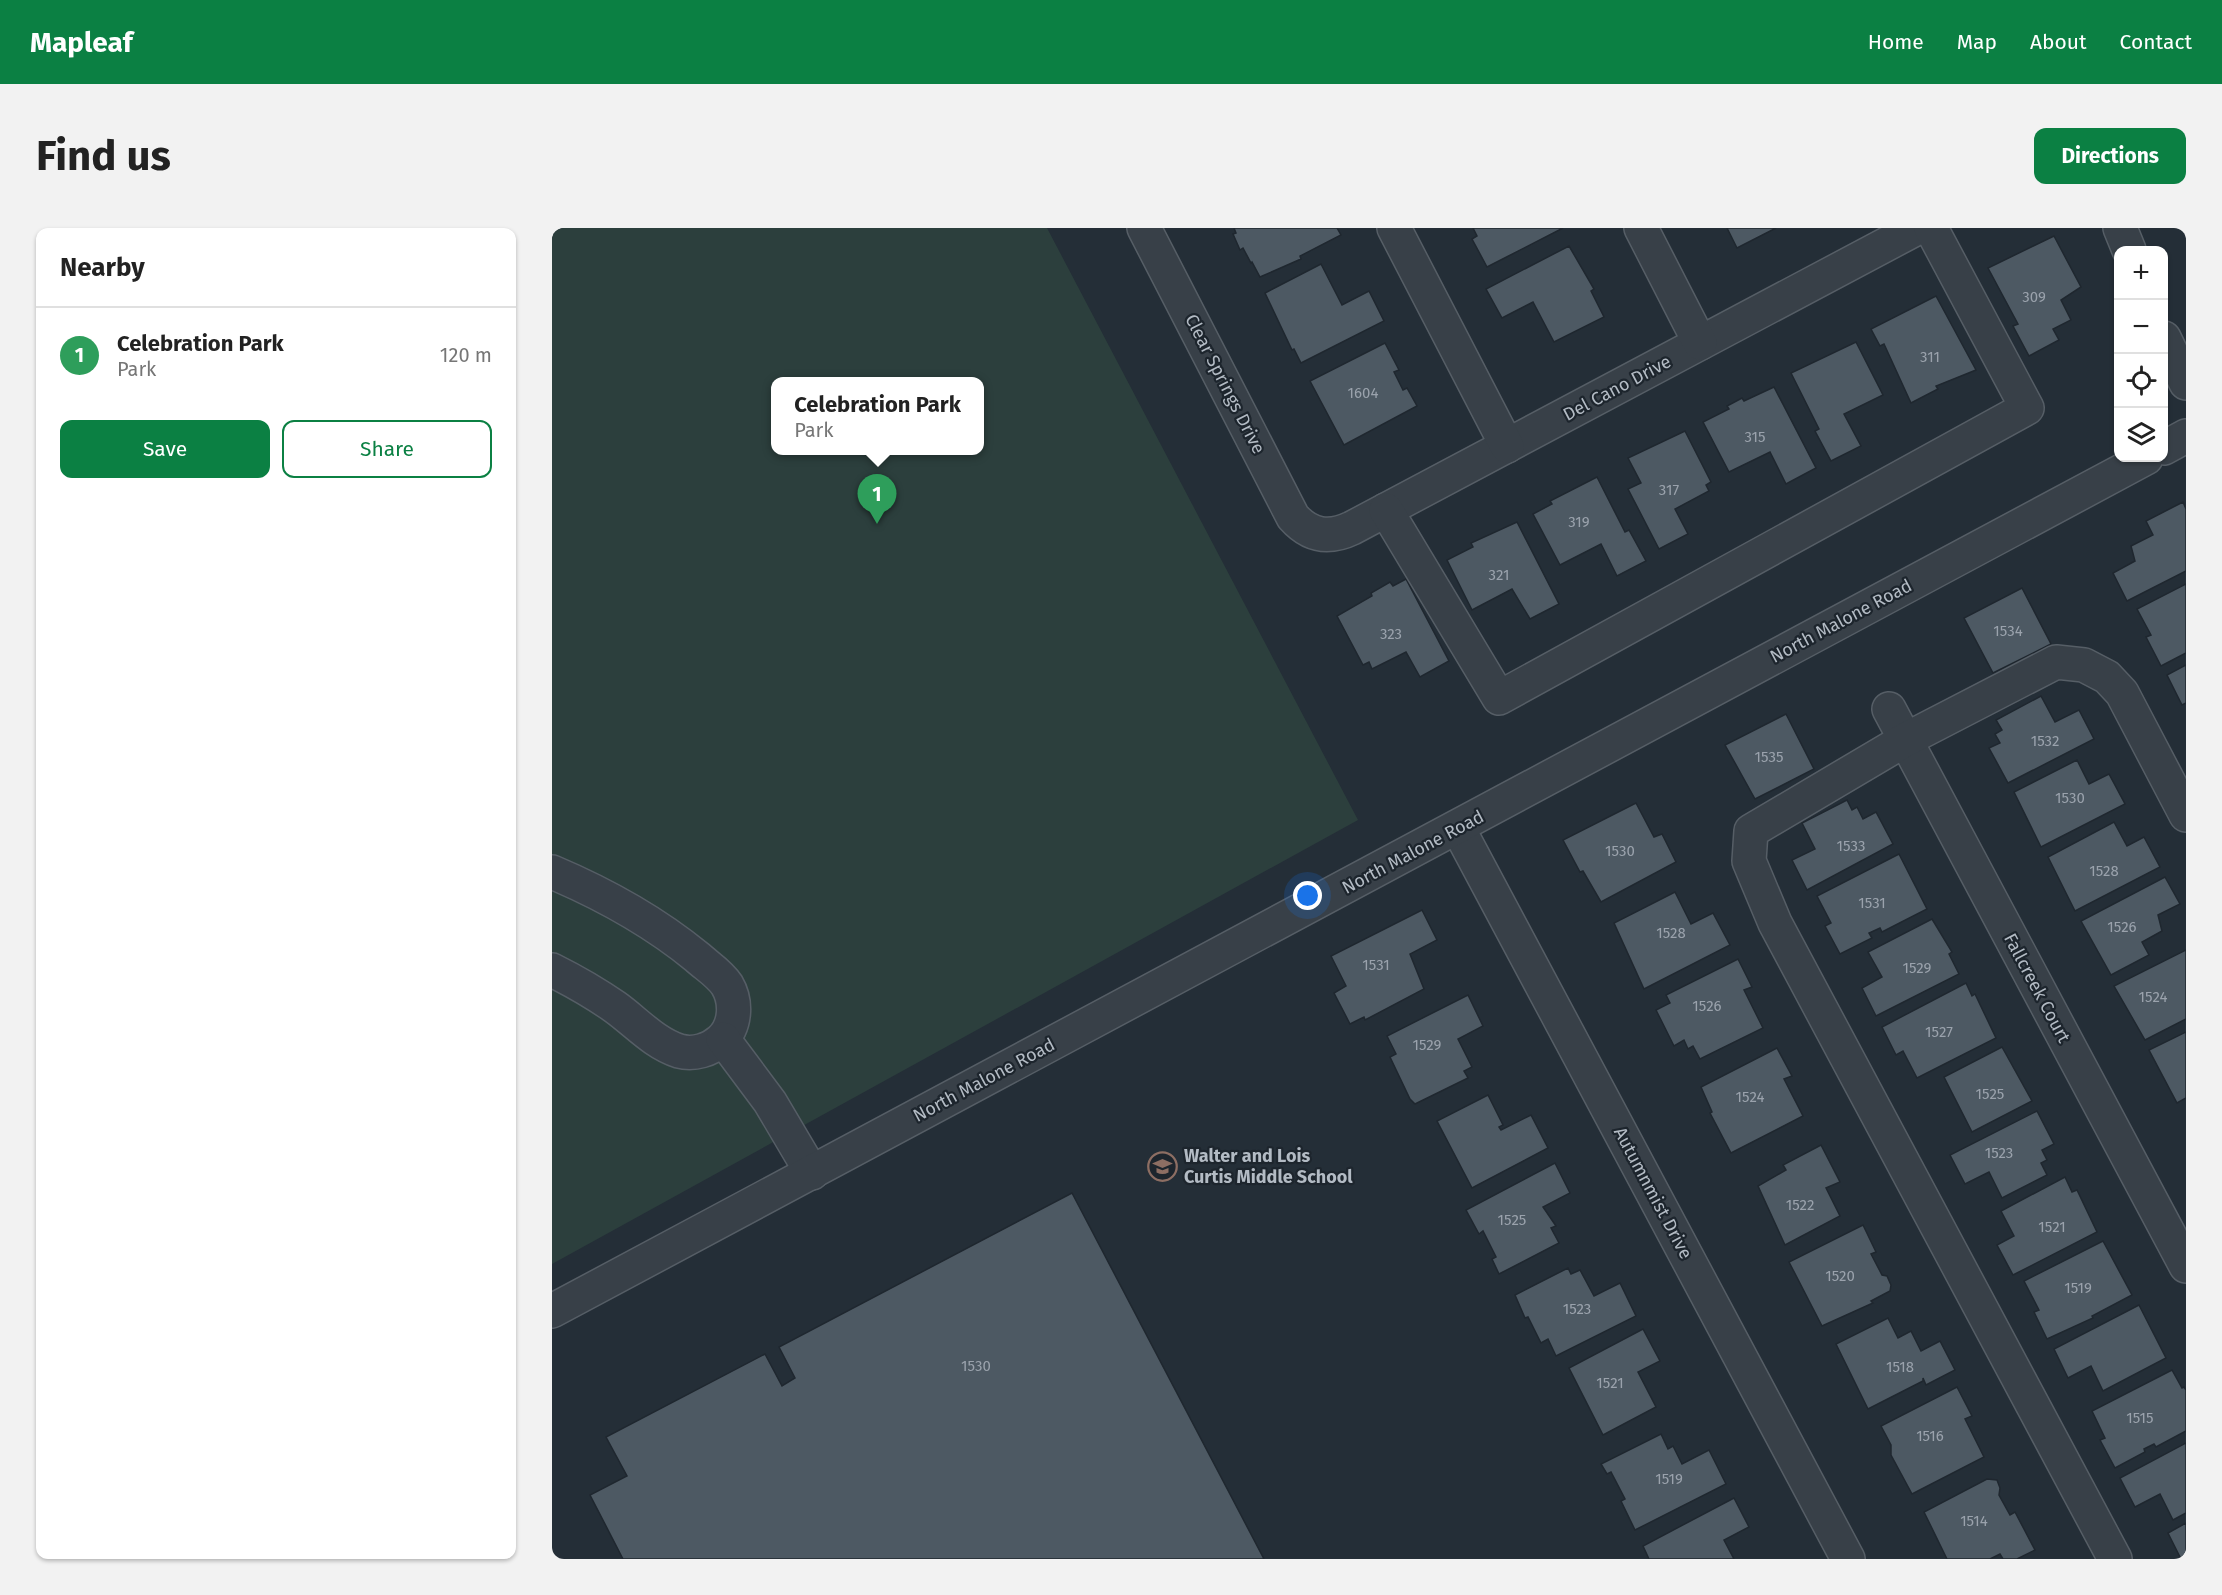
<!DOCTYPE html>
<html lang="en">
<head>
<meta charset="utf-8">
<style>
	:root { --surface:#fff; --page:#f2f2f2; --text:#222; --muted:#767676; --line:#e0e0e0; --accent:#0b8043 }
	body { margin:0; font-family:"Fira Sans",sans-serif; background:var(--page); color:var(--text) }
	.controls { position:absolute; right:18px; top:18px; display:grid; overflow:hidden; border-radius:12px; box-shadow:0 2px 4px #0004 }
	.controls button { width:54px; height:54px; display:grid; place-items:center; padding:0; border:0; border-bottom:2px solid var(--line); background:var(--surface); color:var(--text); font:30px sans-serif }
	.you { position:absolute; left:756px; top:668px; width:21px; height:21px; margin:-15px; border:4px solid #fff; border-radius:50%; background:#1a73e8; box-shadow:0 0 0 9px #1a73e833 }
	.badge { display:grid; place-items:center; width:39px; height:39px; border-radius:50%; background:var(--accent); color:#fff; font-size:20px; font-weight:700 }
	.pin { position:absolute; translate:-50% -50px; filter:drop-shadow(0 2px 3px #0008) }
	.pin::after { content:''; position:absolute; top:32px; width:21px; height:18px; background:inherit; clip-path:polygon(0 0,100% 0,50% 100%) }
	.popup { position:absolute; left:219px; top:149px; width:213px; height:78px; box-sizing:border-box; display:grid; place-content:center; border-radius:12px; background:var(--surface); filter:drop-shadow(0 2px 4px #0005); font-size:20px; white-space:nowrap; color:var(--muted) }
	.popup b { font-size:22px; color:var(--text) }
	.popup::after { content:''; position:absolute; left:50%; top:100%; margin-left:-12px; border:12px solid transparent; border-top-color:var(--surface) }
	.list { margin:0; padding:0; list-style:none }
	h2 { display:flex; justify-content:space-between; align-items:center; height:78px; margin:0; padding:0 24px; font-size:26px }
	h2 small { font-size:20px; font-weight:400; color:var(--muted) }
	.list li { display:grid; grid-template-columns:39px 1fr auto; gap:18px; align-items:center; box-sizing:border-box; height:96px; padding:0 24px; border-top:2px solid var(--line) }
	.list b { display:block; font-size:22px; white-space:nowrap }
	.list p { margin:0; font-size:20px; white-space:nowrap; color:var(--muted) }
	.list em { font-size:20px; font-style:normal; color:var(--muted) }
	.actions { display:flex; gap:12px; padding:18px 24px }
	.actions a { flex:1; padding:14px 0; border:2px solid var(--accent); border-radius:12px; text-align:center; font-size:21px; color:var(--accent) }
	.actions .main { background:var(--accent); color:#fff }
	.icon { flex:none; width:33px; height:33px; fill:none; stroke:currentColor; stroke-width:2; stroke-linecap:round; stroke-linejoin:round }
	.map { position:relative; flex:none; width:1634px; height:1331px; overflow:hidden; border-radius:12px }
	header { display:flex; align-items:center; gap:36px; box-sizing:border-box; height:84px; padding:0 30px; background:var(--accent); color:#fff }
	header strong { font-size:28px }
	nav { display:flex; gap:33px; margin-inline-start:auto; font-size:21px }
	.intro { display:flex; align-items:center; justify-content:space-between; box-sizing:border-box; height:144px; padding:0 36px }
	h1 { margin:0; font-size:42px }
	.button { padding:15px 27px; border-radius:12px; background:var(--accent); color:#fff; font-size:21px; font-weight:700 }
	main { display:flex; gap:36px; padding:0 36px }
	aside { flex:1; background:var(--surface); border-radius:12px; box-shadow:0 2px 4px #0004 }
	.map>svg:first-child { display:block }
	.green { fill:#2c3f3d; fill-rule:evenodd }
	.building { fill:#4d5963; stroke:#1f272f; stroke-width:1.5 }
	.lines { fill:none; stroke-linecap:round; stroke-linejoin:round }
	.minor-casing { stroke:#565e66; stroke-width:36 }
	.minor { stroke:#384048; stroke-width:33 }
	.labels { text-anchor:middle; stroke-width:4.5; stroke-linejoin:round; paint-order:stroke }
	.number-label { font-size:15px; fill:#9aa2ac }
	.street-label { font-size:18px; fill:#b3bbc4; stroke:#1d252d }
	.poi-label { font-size:18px; font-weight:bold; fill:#b3bbc4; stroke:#1d252d; text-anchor:start }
</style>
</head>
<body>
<header>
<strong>Mapleaf</strong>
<nav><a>Home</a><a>Map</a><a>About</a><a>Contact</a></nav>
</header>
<div class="intro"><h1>Find us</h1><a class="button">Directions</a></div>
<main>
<aside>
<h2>Nearby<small></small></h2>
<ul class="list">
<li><span class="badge" style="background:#2e9e5b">1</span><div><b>Celebration Park</b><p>Park</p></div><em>120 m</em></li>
</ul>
<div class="actions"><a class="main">Save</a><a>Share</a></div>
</aside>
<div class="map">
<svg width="1634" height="1331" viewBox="0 0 1634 1331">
	<rect width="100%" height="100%" fill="#242e37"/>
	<!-- green -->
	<path class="green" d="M0,0H495L806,592L0,1036ZM223,154H427V222H223Z"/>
	<!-- building -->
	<g class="building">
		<polygon points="682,0 785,0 789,7 748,28 749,31 708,49 700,34 699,35 691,20 688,22 681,6 684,5"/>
		<polygon points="921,0 1011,0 935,39 920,11 925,8"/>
		<polygon points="1175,0 1224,0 1185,20"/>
		<polygon points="1502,8 1529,59 1509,72 1519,92 1501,101 1507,112 1477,128 1461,98 1466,96 1436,40"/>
		<polygon points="1017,18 1042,61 1039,63 1052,89 1002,114 981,74 950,90 934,61"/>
		<polygon points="769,36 790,77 817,63 832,93 749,135 742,121 740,122 713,65"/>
		<polygon points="1384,68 1424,142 1384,158 1386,161 1359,175 1332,116 1328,118 1319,101"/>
		<polygon points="1304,114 1331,167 1292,186 1309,218 1279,233 1263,203 1267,201 1239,145"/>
		<polygon points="833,115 847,142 842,144 851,162 855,160 865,178 792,217 758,153"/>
		<polygon points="1222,159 1264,240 1234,256 1218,224 1177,244 1151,194 1177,181 1175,178 1190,170 1192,173"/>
		<polygon points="1133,203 1159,254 1154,257 1157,263 1123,281 1136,306 1107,321 1076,261 1089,255 1076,230"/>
		<polygon points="1045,249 1073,304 1077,302 1094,333 1065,348 1049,316 1008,337 981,286 1000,276 998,273"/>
		<polygon points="1631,274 1634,281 1634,343 1575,373 1561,345 1583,333 1579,318 1601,307 1594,293"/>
		<polygon points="965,294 1007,376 978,391 960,361 920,382 895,332 921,319 919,315"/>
		<polygon points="854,351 897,433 868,449 854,424 820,441 817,434 811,437 785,388 820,368 819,365 838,354 841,358"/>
		<polygon points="1634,356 1634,425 1609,438 1594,409 1599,407 1585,381"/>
		<polygon points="1470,360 1499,416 1441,445 1412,390"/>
		<polygon points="1634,437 1634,475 1630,477 1615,447"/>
		<polygon points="1489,468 1503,494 1527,482 1542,511 1456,555 1437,520 1448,515 1443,506 1450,502 1444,492"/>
		<polygon points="1234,486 1262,541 1203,571 1173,517"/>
		<polygon points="1525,532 1537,556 1557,546 1573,576 1489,619 1462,564"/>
		<polygon points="1295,572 1300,582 1305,579 1311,591 1324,584 1341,616 1255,662 1240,632 1263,621 1250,595"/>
		<polygon points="1084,575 1102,609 1110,606 1124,634 1049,674 1031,643 1028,644 1011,612"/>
		<polygon points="1562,594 1575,618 1592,609 1608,639 1523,683 1496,629"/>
		<polygon points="1347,626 1375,681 1330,704 1328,700 1317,705 1320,710 1288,726 1273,698 1279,695 1265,668"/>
		<polygon points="1613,649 1628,676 1606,687 1610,703 1590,714 1597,727 1559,747 1529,693"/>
		<polygon points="1123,664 1139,696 1161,685 1178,717 1092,761 1062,695"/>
		<polygon points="870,682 885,712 858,726 872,761 813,792 812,789 798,796 782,765 794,758 779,728"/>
		<polygon points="1380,691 1400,724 1397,726 1407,746 1324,788 1310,760 1330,749 1316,724"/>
		<polygon points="1634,722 1634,791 1593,812 1562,758"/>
		<polygon points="1186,731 1200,759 1192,762 1211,800 1148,831 1141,818 1136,821 1132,812 1122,818 1104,782 1118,775 1114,767"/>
		<polygon points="1414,755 1420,768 1423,766 1444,810 1365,850 1351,823 1344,827 1330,799"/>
		<polygon points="916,767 931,798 906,811 920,839 912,843 916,850 863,876 858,871 838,829 844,826 835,808"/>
		<polygon points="1634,804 1634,870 1625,875 1597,822"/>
		<polygon points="1450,819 1480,873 1420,904 1392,849"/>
		<polygon points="1225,820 1240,848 1232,851 1251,888 1179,925 1158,885 1160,884 1149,859"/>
		<polygon points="936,867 951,897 947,899 949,902 979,887 996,920 920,960 885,893"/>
		<polygon points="1485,883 1502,916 1490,922 1495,932 1489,935 1495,947 1450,970 1437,944 1413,956 1398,927"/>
		<polygon points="1269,917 1288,954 1274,960 1288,988 1233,1017 1206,958 1234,942 1231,937"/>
		<polygon points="1003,935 1018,965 991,979 1004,998 999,1000 1007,1015 947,1046 940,1031 944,1029 931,1003 927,1006 914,982"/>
		<polygon points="1513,949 1520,964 1525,962 1545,1004 1461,1047 1445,1017 1462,1008 1449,983"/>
		<polygon points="520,965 712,1331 71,1331 38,1267 75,1248 54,1209 213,1126 230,1158 243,1150 227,1119"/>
		<polygon points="1311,997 1324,1024 1319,1026 1330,1047 1335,1048 1339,1057 1338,1063 1319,1073 1321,1075 1270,1098 1237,1034"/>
		<polygon points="1551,1013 1580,1067 1540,1088 1541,1090 1495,1111 1482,1084 1487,1082 1472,1053"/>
		<polygon points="1016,1040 1019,1046 1028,1042 1042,1068 1068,1055 1084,1088 1004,1128 996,1111 989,1115 976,1089 973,1090 963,1067"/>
		<polygon points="1587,1077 1614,1130 1551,1163 1539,1138 1516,1150 1502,1121"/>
		<polygon points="1336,1090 1346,1110 1359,1103 1369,1123 1388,1113 1403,1142 1374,1157 1371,1150 1371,1153 1316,1181 1284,1116"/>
		<polygon points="1091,1101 1108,1133 1086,1144 1104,1179 1051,1207 1017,1140"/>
		<polygon points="1620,1142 1630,1160 1632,1159 1634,1162 1634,1203 1604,1219 1602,1216 1592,1221 1593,1224 1563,1240 1548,1212 1553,1210 1540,1183"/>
		<polygon points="1405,1159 1420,1188 1413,1191 1432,1229 1360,1266 1339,1227 1339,1217 1329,1198"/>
		<polygon points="1109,1206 1116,1221 1121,1218 1130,1236 1157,1222 1174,1256 1083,1302 1069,1273 1073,1271 1059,1244 1055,1246 1049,1236"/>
		<polygon points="1634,1215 1634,1285 1621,1292 1608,1266 1583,1279 1568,1250"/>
		<polygon points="1435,1251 1445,1252 1448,1260 1447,1267 1458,1287 1463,1284 1483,1322 1465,1331 1451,1331 1448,1326 1438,1331 1395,1331 1372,1284"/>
		<polygon points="1182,1270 1197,1299 1172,1312 1182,1331 1097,1331 1091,1318"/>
		<polygon points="1634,1295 1634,1331 1629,1331 1616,1305"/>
	</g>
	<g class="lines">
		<defs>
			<g id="minor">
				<path d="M592,0L741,289C758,308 777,311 800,300L1365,0"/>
				<polyline points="842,0 955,218"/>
				<polyline points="1089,0 1148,115"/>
				<polyline points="1568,0 1577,22"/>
				<polyline points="1612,110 1634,155"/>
				<polyline points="1612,220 1634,208"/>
				<polyline points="834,282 947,470 1475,180 1379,0"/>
				<polyline points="1337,481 1634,1038"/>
				<polyline points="906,600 1296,1331"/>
				<path d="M0,644C52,666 101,693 145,729C155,738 168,746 175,757C185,774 184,798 169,812C158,822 142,827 127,823C102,815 84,794 63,779C43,765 22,753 0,742"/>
				<polyline points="171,811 218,874 260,945"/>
				<polyline points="0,1083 1594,230"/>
				<polyline points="1563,1331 1223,695 1197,633 1199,603 1353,512 1504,434 1532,437 1555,449 1570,465 1634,587"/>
			</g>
		</defs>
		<!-- minor casing -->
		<use href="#minor" class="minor-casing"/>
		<!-- minor -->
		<use href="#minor" class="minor"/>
	</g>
	<!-- icons -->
	<defs>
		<symbol id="school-ring" viewBox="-11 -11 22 22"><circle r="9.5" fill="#1d252d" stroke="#8d6e63" stroke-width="1.5"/><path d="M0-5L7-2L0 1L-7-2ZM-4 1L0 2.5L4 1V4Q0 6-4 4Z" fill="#8d6e63"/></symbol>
	</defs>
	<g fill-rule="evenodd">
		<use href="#school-ring" x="594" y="922" width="33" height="33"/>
	</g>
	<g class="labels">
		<!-- number labels -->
		<g class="number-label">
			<text x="1482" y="74">309</text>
			<text x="1378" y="134">311</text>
			<text x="811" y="170">1604</text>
			<text x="1203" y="214">315</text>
			<text x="1117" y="267">317</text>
			<text x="1027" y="299">319</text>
			<text x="947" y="352">321</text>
			<text x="1456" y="408">1534</text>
			<text x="839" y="411">323</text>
			<text x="1493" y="518">1532</text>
			<text x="1217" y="534">1535</text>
			<text x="1518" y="575">1530</text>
			<text x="1299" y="623">1533</text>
			<text x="1068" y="628">1530</text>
			<text x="1552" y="648">1528</text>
			<text x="1320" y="680">1531</text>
			<text x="1570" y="704">1526</text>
			<text x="1119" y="710">1528</text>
			<text x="824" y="742">1531</text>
			<text x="1365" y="745">1529</text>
			<text x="1601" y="774">1524</text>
			<text x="1155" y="783">1526</text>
			<text x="1387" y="809">1527</text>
			<text x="875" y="822">1529</text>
			<text x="1438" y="871">1525</text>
			<text x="1198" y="874">1524</text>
			<text x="1447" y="930">1523</text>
			<text x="1248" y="982">1522</text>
			<text x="960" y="997">1525</text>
			<text x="1500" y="1004">1521</text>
			<text x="1288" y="1053">1520</text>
			<text x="1526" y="1065">1519</text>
			<text x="1025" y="1086">1523</text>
			<text x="424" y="1143">1530</text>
			<text x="1348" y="1144">1518</text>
			<text x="1058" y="1160">1521</text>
			<text x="1588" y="1195">1515</text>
			<text x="1378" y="1213">1516</text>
			<text x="1117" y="1256">1519</text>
			<text x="1422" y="1298">1514</text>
		</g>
		<!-- street labels -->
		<g class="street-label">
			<text transform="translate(673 156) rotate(63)" y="6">Clear Springs Drive</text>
			<text transform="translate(1065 160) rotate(-28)" y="6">Del Cano Drive</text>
			<text transform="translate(1289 393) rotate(-28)" y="6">North Malone Road</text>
			<text transform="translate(861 624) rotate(-28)" y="6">North Malone Road</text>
			<text transform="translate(1485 760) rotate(62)" y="6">Fallcreek Court</text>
			<text transform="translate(432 852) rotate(-28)" y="6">North Malone Road</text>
			<text transform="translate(1101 965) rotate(62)" y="6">Autumnmist Drive</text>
		</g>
		<!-- poi labels -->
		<g class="poi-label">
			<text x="632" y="934">Walter and Lois<tspan x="632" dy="21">Curtis Middle School</tspan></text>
		</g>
	</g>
</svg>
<div class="controls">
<button>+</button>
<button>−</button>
<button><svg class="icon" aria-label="locate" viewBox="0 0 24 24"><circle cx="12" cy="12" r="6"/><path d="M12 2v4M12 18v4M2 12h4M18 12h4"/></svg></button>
<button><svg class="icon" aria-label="layers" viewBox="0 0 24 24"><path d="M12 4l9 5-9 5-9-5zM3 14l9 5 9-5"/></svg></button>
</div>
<div class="you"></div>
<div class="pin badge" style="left:325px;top:296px;background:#2e9e5b">1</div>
<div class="popup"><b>Celebration Park</b>Park</div>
</div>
</main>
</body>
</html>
